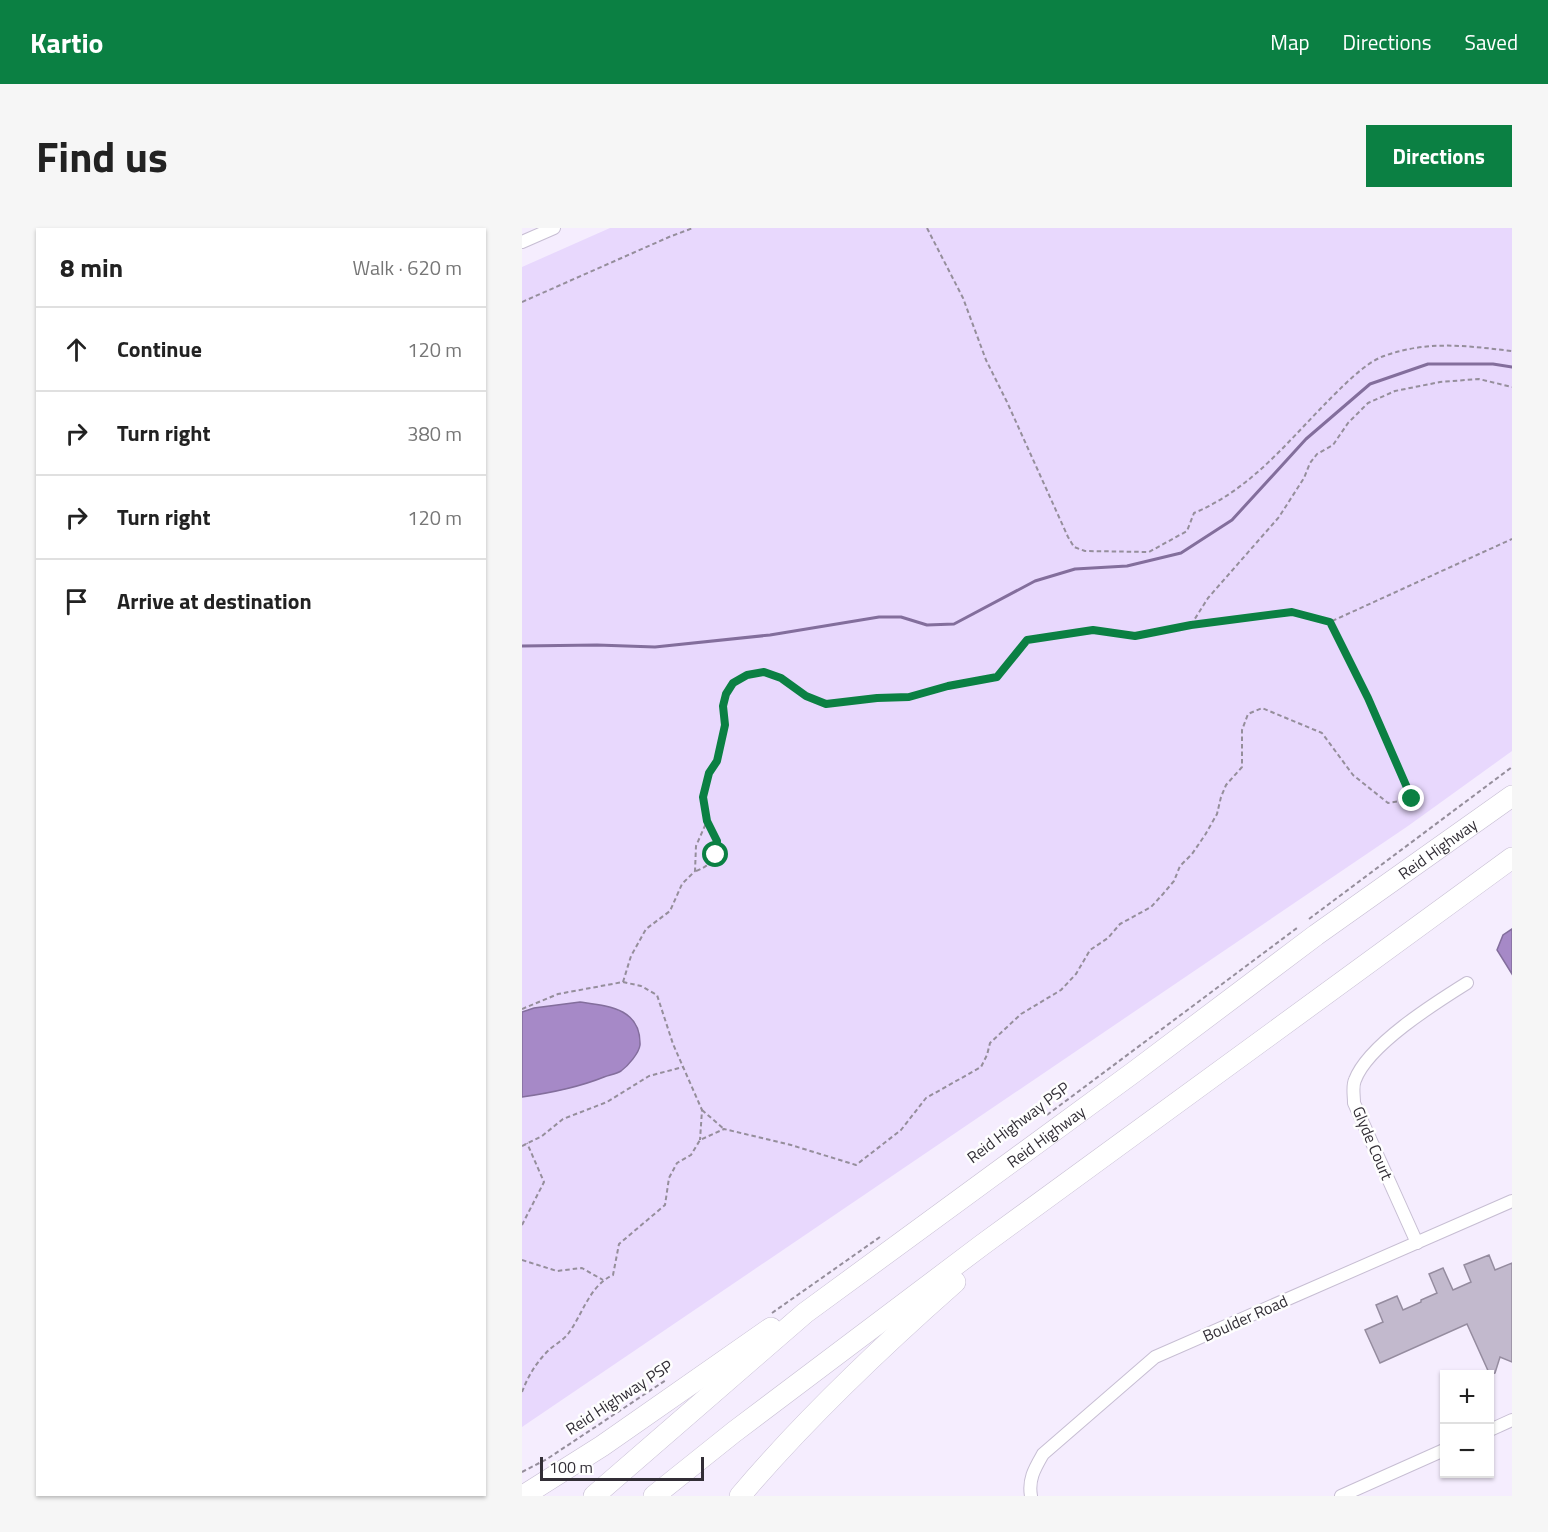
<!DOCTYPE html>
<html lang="en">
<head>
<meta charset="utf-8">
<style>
	:root { --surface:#fff; --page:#f6f6f6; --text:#222; --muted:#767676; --line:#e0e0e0; --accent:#0b8043 }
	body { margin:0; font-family:"Titillium Web",sans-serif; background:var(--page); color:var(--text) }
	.controls { position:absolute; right:18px; bottom:18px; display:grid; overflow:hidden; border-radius:0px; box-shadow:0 2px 4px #0004 }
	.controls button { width:54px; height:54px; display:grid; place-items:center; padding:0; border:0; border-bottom:2px solid var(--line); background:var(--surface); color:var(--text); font:30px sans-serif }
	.scale { position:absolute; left:18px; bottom:15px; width:164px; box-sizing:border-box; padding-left:6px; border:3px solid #322e36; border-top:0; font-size:16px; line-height:21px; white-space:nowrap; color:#322e36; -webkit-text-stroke:4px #fefefe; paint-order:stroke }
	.stop { position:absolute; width:18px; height:18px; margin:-14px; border:4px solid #0b8043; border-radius:50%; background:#fff }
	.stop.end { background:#0b8043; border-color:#fff; box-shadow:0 2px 6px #0008 }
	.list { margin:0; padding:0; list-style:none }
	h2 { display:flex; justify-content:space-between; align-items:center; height:78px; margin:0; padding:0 24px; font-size:26px }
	h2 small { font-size:20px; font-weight:400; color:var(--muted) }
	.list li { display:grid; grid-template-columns:39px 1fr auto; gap:18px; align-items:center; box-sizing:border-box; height:84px; padding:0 24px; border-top:2px solid var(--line) }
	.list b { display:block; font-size:22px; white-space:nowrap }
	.list em { font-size:20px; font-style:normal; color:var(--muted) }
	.icon { flex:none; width:33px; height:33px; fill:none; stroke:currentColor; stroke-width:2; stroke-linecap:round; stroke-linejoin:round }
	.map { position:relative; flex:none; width:990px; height:1268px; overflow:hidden; border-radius:0px }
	header { display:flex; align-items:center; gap:36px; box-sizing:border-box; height:84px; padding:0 30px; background:var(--accent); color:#fff }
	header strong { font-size:28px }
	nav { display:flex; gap:33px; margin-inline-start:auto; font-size:21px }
	.intro { display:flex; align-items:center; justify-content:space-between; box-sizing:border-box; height:144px; padding:0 36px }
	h1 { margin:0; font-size:42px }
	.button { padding:15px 27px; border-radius:0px; background:var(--accent); color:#fff; font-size:21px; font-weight:700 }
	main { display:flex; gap:36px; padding:0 36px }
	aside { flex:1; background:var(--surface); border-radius:0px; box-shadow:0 2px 4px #0004 }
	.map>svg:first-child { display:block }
	.green { fill:#e8d8fd }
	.water { fill:#a689c7; stroke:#836e9c; stroke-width:1.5 }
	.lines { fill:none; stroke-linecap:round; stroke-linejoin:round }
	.stream { stroke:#836e9c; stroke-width:3 }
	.building { fill:#c2b9cd; stroke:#958c9f; stroke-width:1.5 }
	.minor-casing { stroke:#c7bed3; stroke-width:14 }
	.motorway-casing { stroke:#c7bed3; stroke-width:22 }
	.path { stroke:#958e9b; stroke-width:2; stroke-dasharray:4.5 3; stroke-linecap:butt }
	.minor { stroke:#fff; stroke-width:12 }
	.motorway { stroke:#fff; stroke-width:21 }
	.route { stroke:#0b8043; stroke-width:8 }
	.labels { text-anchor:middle; stroke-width:5; stroke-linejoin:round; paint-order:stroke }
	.street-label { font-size:16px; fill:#322e36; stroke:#fefefe }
</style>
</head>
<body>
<header>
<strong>Kartio</strong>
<nav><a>Map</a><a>Directions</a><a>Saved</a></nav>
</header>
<div class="intro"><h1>Find us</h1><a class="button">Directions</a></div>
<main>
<aside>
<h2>8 min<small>Walk · 620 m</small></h2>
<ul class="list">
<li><svg class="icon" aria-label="ahead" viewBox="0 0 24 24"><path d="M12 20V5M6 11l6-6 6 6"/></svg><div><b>Continue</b></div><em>120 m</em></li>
<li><svg class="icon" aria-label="right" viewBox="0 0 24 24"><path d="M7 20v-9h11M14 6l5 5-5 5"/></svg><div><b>Turn right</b></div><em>380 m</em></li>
<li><svg class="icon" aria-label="right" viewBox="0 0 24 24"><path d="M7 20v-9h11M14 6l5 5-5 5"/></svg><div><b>Turn right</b></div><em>120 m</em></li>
<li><svg class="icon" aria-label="arrive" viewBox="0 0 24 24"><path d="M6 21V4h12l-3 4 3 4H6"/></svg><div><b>Arrive at destination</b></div></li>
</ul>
</aside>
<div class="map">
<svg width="990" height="1268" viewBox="0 0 990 1268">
	<rect width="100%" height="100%" fill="#f5edfe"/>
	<!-- green -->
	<polygon class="green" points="88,0 990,0 990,523 886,598 0,1199 0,39"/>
	<!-- water -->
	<g class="water">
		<polygon points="990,701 990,746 975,722 981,707"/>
		<path d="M58,774C86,778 119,780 118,817C117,825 106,838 99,843C94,846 87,847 82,849C55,860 28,865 0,869V784L12,780Z"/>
	</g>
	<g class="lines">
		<!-- stream -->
		<polyline class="stream" points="0,418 75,417 133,419 248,407 357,389 379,389 405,397 432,396 513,353 553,341 605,338 659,325 710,292 784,211 848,156 906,136 971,136 990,139"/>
	</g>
	<!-- building -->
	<polygon class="building" points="967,1027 973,1042 990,1035 990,1134 978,1129 973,1145 968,1147 945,1096 858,1135 843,1102 861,1094 854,1077 875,1068 881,1082 899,1074 899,1072 915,1065 907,1046 921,1040 931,1062 949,1054 942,1037"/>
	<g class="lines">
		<defs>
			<g id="minor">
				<polyline points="0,14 32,0"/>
				<path d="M895,1015L832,875C832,867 830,858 833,852C846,817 913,775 945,755"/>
				<polyline points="968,1202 990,1192"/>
				<path d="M509,1268C506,1251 513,1240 521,1226L633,1129L990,973"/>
				<polyline points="819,1268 922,1222"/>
			</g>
			<g id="motorway">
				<polyline points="1,1268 80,1218 249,1100"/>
				<path id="s1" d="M72,1268L283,1085L612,844L794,707L990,568"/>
				<polyline points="132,1268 212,1204 460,1017 990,630"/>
				<path d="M218,1268C283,1191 357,1121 433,1054"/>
			</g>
		</defs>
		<!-- minor casing -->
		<use href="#minor" class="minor-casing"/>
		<!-- motorway casing -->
		<use href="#motorway" class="motorway-casing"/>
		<!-- path -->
		<g class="path">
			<path d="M405,0L441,70L464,132L485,174L546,309L552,319L563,323L627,324L665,303L672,285C727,262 762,218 802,177C818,161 842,135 862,128C906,112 946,118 990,123"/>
			<polyline points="0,74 147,9 171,0"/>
			<polyline points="669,397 686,370 757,289 782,250 788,235 795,226 811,217 826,195 846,175 873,163 918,154 957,151 990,159"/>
			<path d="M174,643C202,632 197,615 185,593"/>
			<polyline points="787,691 990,539"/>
			<polyline points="101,754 109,728 124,701 148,683 160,656 173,643 174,618 185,593 181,569 187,545 195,533 203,497 201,478 204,466 211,455 225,447 242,444 259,450 284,468 304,476 355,470 387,469 426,458 475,449 505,413 571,402 613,408 669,397 769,384 808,394 990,311"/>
			<polyline points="0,781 36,766 101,754 119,758 135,767 151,816 180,882 178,912"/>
			<polyline points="180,882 202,901"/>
			<polyline points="525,887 775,700"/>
			<polyline points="0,918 20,908 41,891 85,874 127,848 161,839"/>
			<polyline points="0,997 22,954 5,915"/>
			<polyline points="0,1032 35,1043 60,1040 81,1052"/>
			<polyline points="250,1085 358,1009"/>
			<path d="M0,1164C6,1148 15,1133 28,1121C34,1116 41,1112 46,1106C61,1086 67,1058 91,1047L97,1016L143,977L147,950L155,935L169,927L178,912L202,901L269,917L334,937L379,902L404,870L459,839L465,827L468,815L499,786L539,762L554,746L568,722L586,710L598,696L629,679L641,666L652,653L658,638L670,626L683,607L695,586L699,569L704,557L720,539V502L726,486L740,480L800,505L831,547L866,575L890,571L846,470L808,394"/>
			<polyline points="0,1244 25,1231 144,1152"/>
		</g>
		<!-- minor -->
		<use href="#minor" class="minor"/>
		<!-- motorway -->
		<use href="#motorway" class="motorway"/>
	</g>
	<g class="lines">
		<!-- route -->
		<polyline class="route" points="194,627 195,613 185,593 181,569 187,545 195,533 203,497 201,478 204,466 211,455 225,447 242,444 259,450 284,468 304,476 355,470 387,469 426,458 475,449 505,412 571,402 613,408 669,397 770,384 808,394 846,470 890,571"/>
	</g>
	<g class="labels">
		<!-- street labels -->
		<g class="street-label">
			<text dy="6" stroke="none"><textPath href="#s1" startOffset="1064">Reid Highway</textPath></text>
			<text transform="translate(496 894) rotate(-37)" y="6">Reid Highway PSP</text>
			<text dy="6" stroke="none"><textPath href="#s1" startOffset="578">Reid Highway</textPath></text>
			<text transform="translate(851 915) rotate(67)" y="6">Glyde Court</text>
			<text transform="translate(723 1090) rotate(-24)" y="6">Boulder Road</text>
			<text transform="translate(97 1169) rotate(-33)" y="6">Reid Highway PSP</text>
		</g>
	</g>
</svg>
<div class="controls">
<button>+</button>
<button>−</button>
</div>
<div class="scale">100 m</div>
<div class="stop" style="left:194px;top:627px"></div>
<div class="stop end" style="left:890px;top:571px"></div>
</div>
</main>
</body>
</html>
